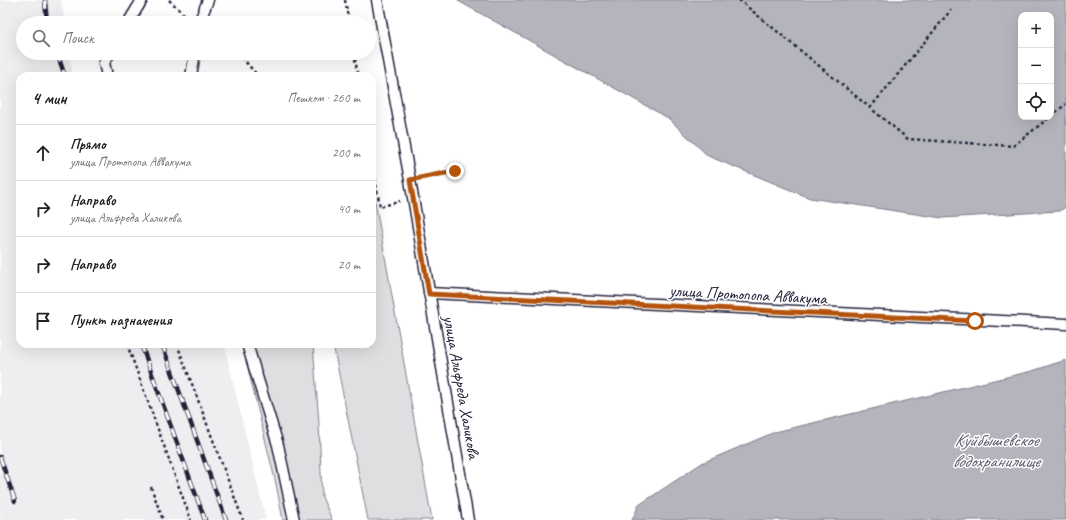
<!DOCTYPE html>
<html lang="ru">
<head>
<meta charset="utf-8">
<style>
	:root { --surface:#fff; --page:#f2f2f2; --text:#202124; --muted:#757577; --line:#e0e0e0 }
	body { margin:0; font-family:Caveat,sans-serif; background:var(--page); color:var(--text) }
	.controls { position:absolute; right:12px; top:12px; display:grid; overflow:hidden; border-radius:8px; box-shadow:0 4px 16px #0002 }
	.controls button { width:36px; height:36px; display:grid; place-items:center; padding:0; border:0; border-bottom:1px solid var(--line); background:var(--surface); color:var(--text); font:20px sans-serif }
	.stop { position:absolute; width:12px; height:12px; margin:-9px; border:3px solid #b45309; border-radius:50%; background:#fff }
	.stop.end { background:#b45309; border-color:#fff; box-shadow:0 1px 4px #0008 }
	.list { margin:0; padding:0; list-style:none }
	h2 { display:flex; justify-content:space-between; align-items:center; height:52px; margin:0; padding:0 16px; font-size:17px }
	h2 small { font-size:13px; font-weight:400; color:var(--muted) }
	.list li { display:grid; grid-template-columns:26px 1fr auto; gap:12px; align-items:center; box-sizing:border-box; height:56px; padding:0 16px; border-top:1px solid var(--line) }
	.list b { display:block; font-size:15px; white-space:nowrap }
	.list p { margin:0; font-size:13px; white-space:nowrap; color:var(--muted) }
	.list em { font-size:13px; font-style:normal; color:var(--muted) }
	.icon { flex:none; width:22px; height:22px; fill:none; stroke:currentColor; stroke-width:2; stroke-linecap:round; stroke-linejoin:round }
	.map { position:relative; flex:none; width:1066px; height:520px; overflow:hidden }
	.search { position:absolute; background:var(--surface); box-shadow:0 4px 16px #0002; left:16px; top:16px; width:360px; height:44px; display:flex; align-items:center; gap:10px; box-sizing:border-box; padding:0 14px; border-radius:22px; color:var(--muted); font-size:15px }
	.panel { position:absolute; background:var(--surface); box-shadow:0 4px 16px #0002; left:16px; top:72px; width:360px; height:276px; border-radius:12px }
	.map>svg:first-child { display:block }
	.built { fill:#eeeef1 }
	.green { fill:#dfdfe2; stroke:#80808e }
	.water { fill:#b4b4bc; stroke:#7a7a88; fill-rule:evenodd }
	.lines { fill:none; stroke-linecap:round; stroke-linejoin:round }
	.lane-casing { stroke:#22223b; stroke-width:13 }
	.path { stroke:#22223b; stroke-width:2.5; stroke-dasharray:3 3; stroke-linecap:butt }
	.lane { stroke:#fff; stroke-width:10 }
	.rail-casing { stroke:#22223b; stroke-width:4.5 }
	.rail { stroke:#fff; stroke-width:3; stroke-dasharray:9; stroke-linecap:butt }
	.route { stroke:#b45309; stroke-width:5 }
	.labels { text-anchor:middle; stroke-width:3; stroke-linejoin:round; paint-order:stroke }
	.street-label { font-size:17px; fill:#22223b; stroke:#fff }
	.water-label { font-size:18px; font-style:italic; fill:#5c5c6f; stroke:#fff }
</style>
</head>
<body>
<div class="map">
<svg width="1066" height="520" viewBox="0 0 1066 520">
	<rect width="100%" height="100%" fill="#fff"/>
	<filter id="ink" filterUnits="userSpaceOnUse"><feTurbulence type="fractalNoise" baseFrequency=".025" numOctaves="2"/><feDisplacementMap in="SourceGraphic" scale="8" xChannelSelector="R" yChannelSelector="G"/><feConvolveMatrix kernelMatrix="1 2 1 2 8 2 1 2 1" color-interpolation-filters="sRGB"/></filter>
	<g filter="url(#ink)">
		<!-- built -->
		<polygon class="built" points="0,0 61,0 65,23 23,23 23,53 69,53 73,76 20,76 20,344 224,344 266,520 0,520"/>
		<!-- green -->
		<g class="green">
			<polygon points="372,184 432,520 368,520 333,344 372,344"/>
			<polygon points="242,344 313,344 319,424 322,497 332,520 283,520 276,484"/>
		</g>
		<!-- water -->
		<g class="water">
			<path d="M458,0H1066V207L1059,211L942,218L810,198L708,156L668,118L460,2ZM1021,15H1051V117H1021Z"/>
			<polygon points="1066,360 1066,520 632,520 639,505 702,463 775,432 1032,371"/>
		</g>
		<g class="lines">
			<defs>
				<g id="lane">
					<polyline points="377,0 410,180 468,520"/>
					<polyline points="128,23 142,0"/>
					<polyline points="199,23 208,0"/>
					<polyline points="107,76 104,63 110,53"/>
					<polyline points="191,76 195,53"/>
					<polyline points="429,293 1066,324"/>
					<polyline points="247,344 278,445 294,520"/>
				</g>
			</defs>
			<!-- lane casing -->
			<use href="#lane" class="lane-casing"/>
			<!-- path -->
			<g class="path">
				<polyline points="169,0 186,16"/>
				<polyline points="345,0 349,23"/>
				<polyline points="739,0 908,139 1013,146 1050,117"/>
				<polyline points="238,53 258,76"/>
				<polyline points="354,53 358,76"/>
				<polyline points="870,108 951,10"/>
				<polyline points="1051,116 1066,104"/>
				<polyline points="372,161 380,207 400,201"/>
				<polyline points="424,177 455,171"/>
				<polyline points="127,344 191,520"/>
				<polyline points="177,344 243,520"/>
				<polyline points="151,487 163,520"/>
			</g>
			<!-- lane -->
			<use href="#lane" class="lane"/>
			<defs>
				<g id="rail">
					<polyline points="45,0 47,23"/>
					<polyline points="57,53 65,76"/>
					<polyline points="141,344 205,520"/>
					<polyline points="162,344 226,520"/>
					<polyline points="0,457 15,501"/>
				</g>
			</defs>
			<!-- rail casing -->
			<use href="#rail" class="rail-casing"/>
			<!-- rail -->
			<use href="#rail" class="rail"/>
		</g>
	</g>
	<g class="lines" filter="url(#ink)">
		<!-- route -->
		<polyline class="route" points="455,171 410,180 429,294 975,321"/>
	</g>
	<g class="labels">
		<!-- street labels -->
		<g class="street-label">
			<text transform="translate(748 294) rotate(3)" y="6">улица Протопопа Аввакума</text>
			<text transform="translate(462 387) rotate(80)" y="6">улица Альфреда Халикова</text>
		</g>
		<!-- water labels -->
		<g class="water-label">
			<text x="996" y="446">Куйбышевское<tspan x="996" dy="21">водохранилище</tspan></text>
		</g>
	</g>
</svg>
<div class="controls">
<button>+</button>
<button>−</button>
<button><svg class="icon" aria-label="locate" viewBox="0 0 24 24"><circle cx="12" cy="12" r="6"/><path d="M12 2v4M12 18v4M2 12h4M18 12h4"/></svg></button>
</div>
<div class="stop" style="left:975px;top:321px"></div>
<div class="stop end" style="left:455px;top:171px"></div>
<div class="search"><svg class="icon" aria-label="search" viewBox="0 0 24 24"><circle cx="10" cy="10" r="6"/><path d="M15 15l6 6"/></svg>Поиск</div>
<section class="panel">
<h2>4 мин<small>Пешком · 260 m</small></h2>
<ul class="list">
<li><svg class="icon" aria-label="ahead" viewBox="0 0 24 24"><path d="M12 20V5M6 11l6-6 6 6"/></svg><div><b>Прямо</b><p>улица Протопопа Аввакума</p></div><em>200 m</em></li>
<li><svg class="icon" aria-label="right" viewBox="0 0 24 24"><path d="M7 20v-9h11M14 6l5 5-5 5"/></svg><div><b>Направо</b><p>улица Альфреда Халикова</p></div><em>40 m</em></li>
<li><svg class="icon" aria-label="right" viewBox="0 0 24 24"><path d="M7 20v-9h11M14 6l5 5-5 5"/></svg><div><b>Направо</b></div><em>20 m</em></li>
<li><svg class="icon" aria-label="arrive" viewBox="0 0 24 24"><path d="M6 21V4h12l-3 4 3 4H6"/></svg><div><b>Пункт назначения</b></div></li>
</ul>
</section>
</div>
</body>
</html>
